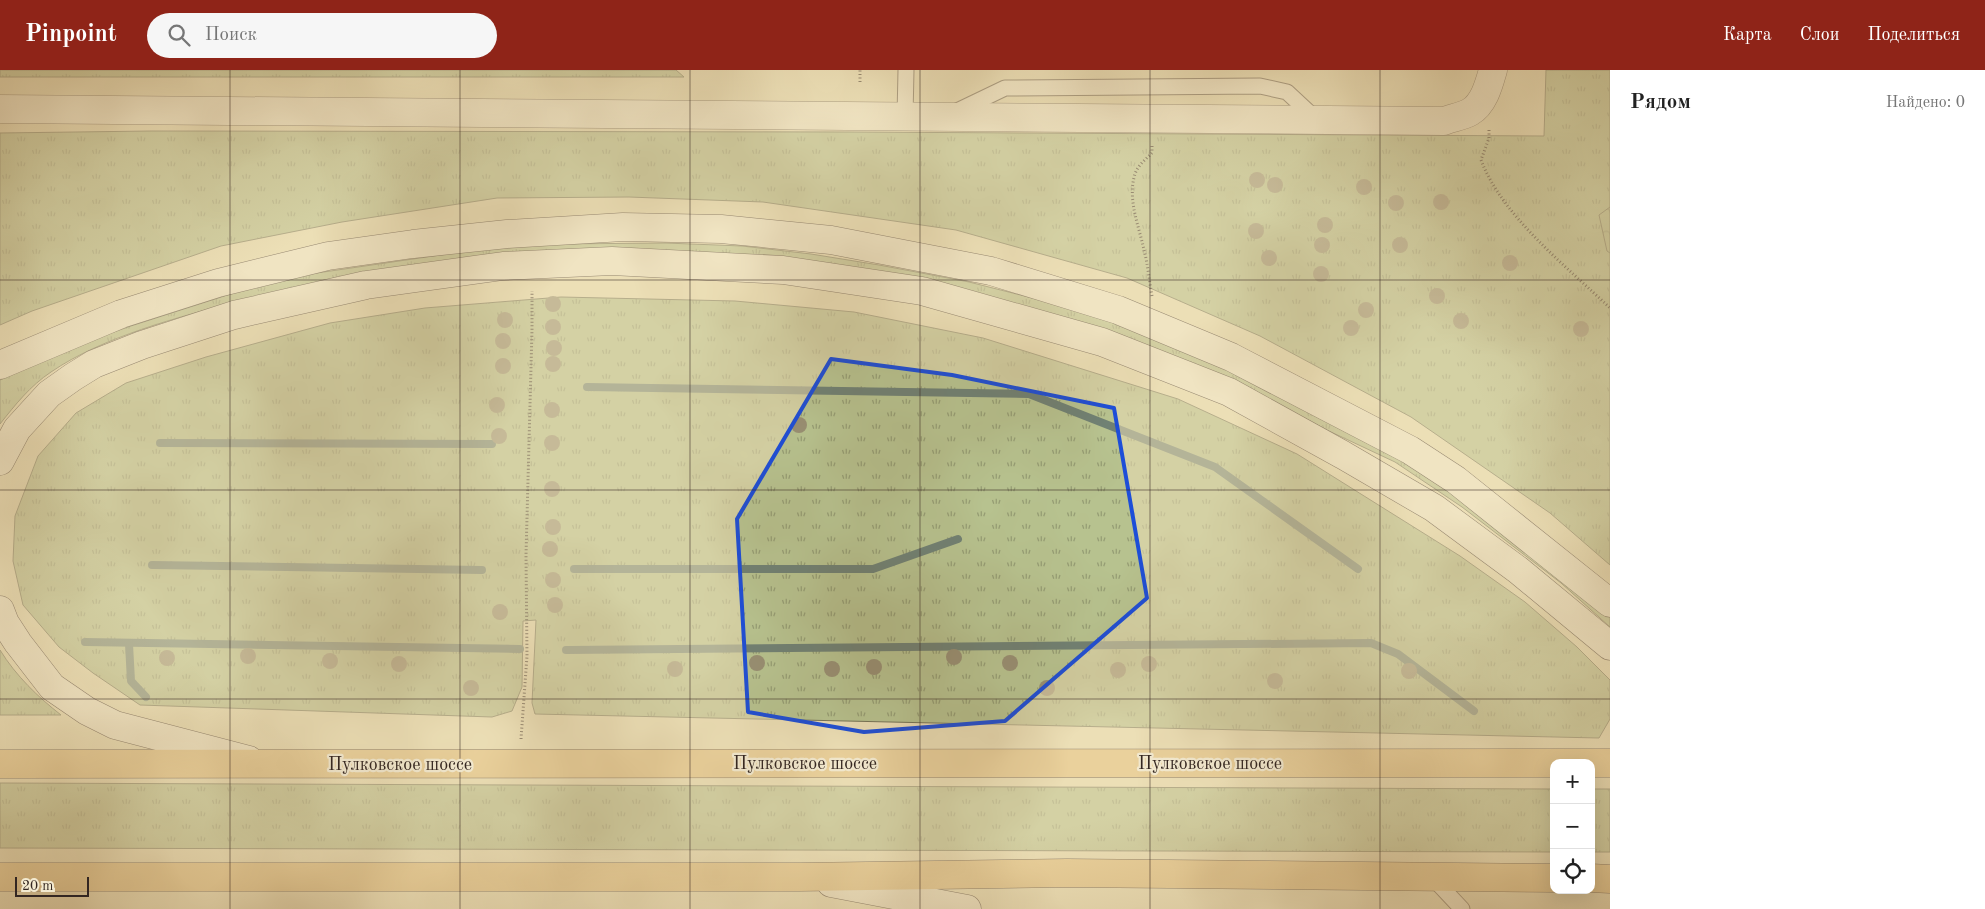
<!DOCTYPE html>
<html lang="ru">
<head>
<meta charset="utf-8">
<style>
	:root { --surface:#fff; --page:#f6f6f6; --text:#222; --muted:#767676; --line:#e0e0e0; --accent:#8f2418 }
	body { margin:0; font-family:"Old Standard TT",serif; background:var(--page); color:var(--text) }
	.controls { position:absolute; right:15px; bottom:15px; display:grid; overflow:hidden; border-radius:10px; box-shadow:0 5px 20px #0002 }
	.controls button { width:45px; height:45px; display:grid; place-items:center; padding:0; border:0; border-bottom:1px solid var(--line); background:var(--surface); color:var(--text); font:25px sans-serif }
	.scale { position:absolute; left:15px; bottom:12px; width:74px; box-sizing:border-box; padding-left:5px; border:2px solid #332621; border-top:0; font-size:14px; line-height:18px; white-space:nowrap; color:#332621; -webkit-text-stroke:4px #f3ead0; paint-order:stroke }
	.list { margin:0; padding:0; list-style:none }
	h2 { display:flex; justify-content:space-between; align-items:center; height:65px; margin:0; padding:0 20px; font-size:21px }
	h2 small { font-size:16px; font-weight:400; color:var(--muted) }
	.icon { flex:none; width:28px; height:28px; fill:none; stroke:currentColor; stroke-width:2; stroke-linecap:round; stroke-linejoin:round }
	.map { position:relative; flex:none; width:1610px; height:839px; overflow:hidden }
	header { display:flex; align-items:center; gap:30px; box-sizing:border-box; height:70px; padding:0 25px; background:var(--accent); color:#fff }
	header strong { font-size:24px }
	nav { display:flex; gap:28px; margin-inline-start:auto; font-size:18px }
	.search { width:350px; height:45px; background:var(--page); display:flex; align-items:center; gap:12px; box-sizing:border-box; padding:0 18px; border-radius:28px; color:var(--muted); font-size:19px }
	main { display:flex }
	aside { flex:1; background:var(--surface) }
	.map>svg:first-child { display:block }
	.grass { fill:url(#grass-tufts); stroke:#757458 }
	.forest { fill:url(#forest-crowns); stroke:#757458 }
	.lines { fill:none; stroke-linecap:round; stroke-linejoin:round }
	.stream { stroke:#708174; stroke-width:8 }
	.lane-casing { stroke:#615446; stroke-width:17 }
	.street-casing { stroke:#615446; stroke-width:29 }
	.secondary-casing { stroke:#332621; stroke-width:29 }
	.highway-casing { stroke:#332621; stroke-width:29 }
	.path { stroke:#332621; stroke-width:3; stroke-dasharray:1 2.5; stroke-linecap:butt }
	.lane { stroke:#f3ead0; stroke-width:15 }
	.street { stroke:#f3ead0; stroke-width:28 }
	.secondary { stroke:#f3ead0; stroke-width:28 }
	.highway { stroke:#e6c07c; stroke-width:28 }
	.tree { fill:#988f73 }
	.marked { fill:none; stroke:#1d4ed8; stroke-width:4; stroke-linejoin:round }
	.grid { fill:none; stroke:#332621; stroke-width:1; stroke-opacity:0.55 }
	.labels { text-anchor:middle; stroke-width:4.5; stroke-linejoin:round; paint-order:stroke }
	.street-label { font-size:18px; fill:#332621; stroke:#f3ead0 }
</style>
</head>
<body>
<header>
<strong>Pinpoint</strong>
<div class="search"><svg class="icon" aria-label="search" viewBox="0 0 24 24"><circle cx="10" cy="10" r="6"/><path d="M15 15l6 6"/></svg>Поиск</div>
<nav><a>Карта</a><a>Слои</a><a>Поделиться</a></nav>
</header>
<main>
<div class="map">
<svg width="1610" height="839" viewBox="0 0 1610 839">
	<defs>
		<pattern id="grass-tufts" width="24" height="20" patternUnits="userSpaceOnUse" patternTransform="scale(1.25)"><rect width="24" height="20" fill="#b7c28f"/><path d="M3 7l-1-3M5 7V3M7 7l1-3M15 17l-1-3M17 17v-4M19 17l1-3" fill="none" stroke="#959d74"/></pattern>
		<pattern id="forest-crowns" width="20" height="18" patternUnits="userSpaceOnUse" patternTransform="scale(1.25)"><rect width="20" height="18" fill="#b7c28f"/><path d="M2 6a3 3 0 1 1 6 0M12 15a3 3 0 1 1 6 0" fill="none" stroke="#959d74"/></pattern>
	</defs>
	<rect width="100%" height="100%" fill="#ecdfb7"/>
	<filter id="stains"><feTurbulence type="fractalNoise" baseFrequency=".004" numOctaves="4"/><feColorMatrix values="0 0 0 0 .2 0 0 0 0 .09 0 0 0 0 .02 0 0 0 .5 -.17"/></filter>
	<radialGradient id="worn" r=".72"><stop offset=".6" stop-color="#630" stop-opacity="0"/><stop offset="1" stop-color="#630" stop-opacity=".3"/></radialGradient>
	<!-- grass -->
	<g class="grass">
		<polygon points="0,0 676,0 684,7 0,7"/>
		<polygon points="1546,0 1610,0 1610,495 1550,443 1411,347 1260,266 1127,208 956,160 763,132 629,127 497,128 342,152 221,176 32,241 0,255 0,63 151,61 851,62 1544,66"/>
		<path d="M665,173L742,176L811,184L879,195L969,212L1044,231L1125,256L1187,281L1291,330L1398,385L1467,430L1610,546V557L1561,513L1462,437L1395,392L1329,361L1239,314L735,186L239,231C179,247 102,267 51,302C30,316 15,335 0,354V310L68,278L131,256L237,222L310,204L468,181L556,174Z"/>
		<polygon points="561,227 735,231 854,242 983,268 1178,329 1297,384 1460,486 1525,532 1577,577 1610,610 1610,649 1599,668 535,644 532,633 536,550 523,551 522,617 512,641 492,647 140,635 93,603 59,577 23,535 13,491 15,446 38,386 76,343 126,313 206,287 330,253 425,238"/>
		<path d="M0,580C16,606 38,627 61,645H0Z"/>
		<polygon points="0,713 1554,719 1554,782 0,778"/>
		<rect x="1591" y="719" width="19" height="63"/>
	</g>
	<!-- forest -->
	<polygon class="forest" points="1610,137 1610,183 1607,181 1599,145"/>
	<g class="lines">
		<!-- stream -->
		<g class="stream">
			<polyline points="587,317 1029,324 1215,397 1358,499"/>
			<polyline points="160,373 492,374"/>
			<polyline points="152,495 482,500"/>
			<polyline points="574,499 873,499 958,469"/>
			<polyline points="85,572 520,579"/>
			<polyline points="129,574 131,611 146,627"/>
			<polyline points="566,580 1371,573 1398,584 1474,641"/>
		</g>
		<defs>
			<g id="lane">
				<polyline points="955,42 1005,18 1260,16 1287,22 1316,49"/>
				<polyline points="905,47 906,0"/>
				<polyline points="1432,807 1462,839"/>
			</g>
			<path id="street" d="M0,39L1444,51C1452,48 1463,46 1470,42C1484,34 1489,14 1493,0"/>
			<g id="secondary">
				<polyline points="0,295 121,244 218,213 328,186 413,174 507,164 623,157 721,159 831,170 991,201 1118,240 1231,287 1410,380 1456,410 1610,533"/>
				<polyline points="0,391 17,359 49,324 73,307 94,294 142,275 234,245 366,215 503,196 612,191 783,200 922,221 1102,272 1229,322 1343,385 1434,438 1518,500 1610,576"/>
				<polyline points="0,540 5,553 18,573 52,617 87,641 115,655 249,690"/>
				<polyline points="831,813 967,839"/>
			</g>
			<g id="highway">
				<polyline points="0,694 1610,693"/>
				<polyline points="0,807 800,807 1067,803 1554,808"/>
				<polyline points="1591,808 1610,809"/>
			</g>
		</defs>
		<!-- lane casing -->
		<use href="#lane" class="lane-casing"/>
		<!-- street casing -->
		<use href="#street" class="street-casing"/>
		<!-- secondary casing -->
		<use href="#secondary" class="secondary-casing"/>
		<!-- highway casing -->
		<use href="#highway" class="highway-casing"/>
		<!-- path -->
		<g class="path">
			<polyline points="860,12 860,0"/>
			<path d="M1489,60V68L1481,90C1502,146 1567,197 1610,238"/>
			<path d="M1152,226C1149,210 1148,195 1144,180C1139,156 1127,129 1135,104C1138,95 1146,89 1152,83V75"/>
			<polyline points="521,669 527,586 526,485 532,260 532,221"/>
		</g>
		<!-- lane -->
		<use href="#lane" class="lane"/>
		<!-- street -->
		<use href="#street" class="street"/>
		<!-- secondary -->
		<use href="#secondary" class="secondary"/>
		<!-- highway -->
		<use href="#highway" class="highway"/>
	</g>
	<!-- trees -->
	<g class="tree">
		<circle cx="1257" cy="110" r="8"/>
		<circle cx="1275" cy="115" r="8"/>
		<circle cx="1364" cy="117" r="8"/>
		<circle cx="1441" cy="132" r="8"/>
		<circle cx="1396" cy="133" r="8"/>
		<circle cx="1325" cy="155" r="8"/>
		<circle cx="1256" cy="161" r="8"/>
		<circle cx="1322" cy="175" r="8"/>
		<circle cx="1400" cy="175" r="8"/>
		<circle cx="1269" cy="188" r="8"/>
		<circle cx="1510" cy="193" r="8"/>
		<circle cx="1321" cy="204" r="8"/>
		<circle cx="1437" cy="226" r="8"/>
		<circle cx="553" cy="234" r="8"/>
		<circle cx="1366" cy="240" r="8"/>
		<circle cx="505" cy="250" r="8"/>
		<circle cx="1461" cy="251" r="8"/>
		<circle cx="553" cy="257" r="8"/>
		<circle cx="1351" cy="258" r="8"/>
		<circle cx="1581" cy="259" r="8"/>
		<circle cx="503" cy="271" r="8"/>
		<circle cx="554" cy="278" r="8"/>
		<circle cx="553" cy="294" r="8"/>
		<circle cx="503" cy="296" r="8"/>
		<circle cx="497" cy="335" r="8"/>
		<circle cx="552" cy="340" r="8"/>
		<circle cx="799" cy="355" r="8"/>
		<circle cx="499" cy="366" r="8"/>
		<circle cx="552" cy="373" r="8"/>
		<circle cx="552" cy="419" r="8"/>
		<circle cx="553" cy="457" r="8"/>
		<circle cx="550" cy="479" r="8"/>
		<circle cx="553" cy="510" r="8"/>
		<circle cx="555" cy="535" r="8"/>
		<circle cx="500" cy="542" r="8"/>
		<circle cx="248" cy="586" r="8"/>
		<circle cx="954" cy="587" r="8"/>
		<circle cx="167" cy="588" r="8"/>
		<circle cx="330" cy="591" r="8"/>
		<circle cx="757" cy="593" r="8"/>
		<circle cx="1010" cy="593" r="8"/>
		<circle cx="399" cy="594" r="8"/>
		<circle cx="1149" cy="594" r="8"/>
		<circle cx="874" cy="597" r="8"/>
		<circle cx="675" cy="599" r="8"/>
		<circle cx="832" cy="599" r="8"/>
		<circle cx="1118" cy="600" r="8"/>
		<circle cx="1409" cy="601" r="8"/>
		<circle cx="1275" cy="611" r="8"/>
		<circle cx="471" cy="618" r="8"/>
		<circle cx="1047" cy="618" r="8"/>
	</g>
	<!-- marked area -->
	<path d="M0 0H1610V839H0ZM831,289L952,305L1114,338L1147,528L1005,651L864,662L748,642L737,449Z" fill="#ecdfb7" fill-opacity=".55" fill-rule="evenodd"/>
	<path class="marked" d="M831,289L952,305L1114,338L1147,528L1005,651L864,662L748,642L737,449Z"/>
	<!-- grid -->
	<path class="grid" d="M230,0V839M460,0V839M690,0V839M920,0V839M1150,0V839M1380,0V839M0,210H1610M0,420H1610M0,629H1610"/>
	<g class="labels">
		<!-- street labels -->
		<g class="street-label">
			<text x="805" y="699">Пулковское шоссе</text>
			<text x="1210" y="699">Пулковское шоссе</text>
			<text x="400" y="700">Пулковское шоссе</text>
		</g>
	</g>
	<rect width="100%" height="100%" filter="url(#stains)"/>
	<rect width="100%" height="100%" fill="url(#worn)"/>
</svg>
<div class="controls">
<button>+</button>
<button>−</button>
<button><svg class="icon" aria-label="locate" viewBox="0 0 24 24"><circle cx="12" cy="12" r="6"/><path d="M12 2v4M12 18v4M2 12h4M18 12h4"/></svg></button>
</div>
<div class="scale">20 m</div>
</div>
<aside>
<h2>Рядом<small>Найдено: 0</small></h2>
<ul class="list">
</ul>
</aside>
</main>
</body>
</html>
